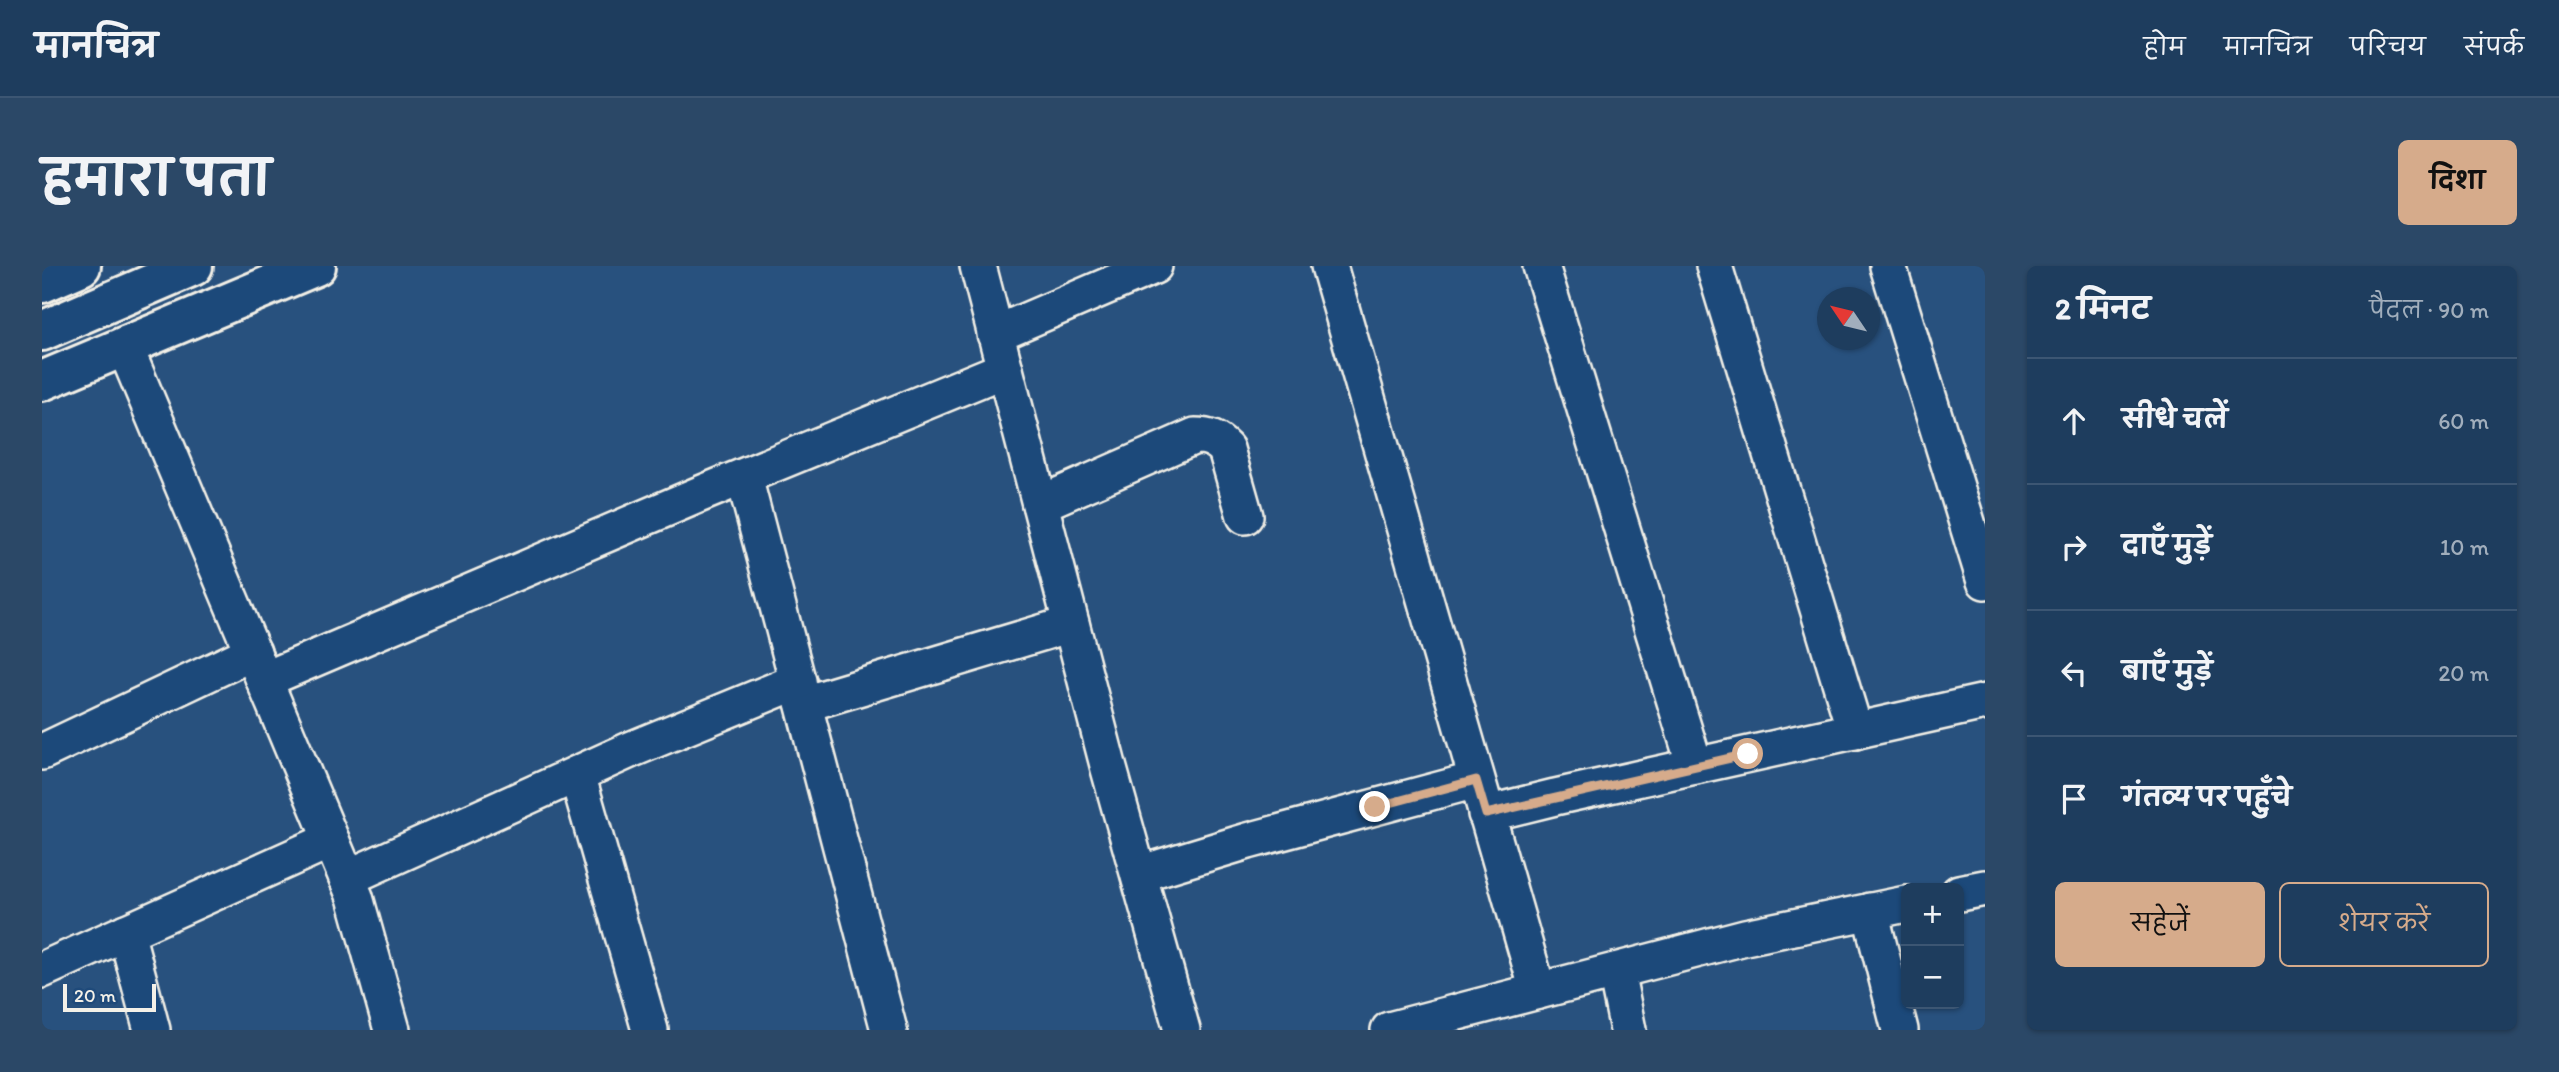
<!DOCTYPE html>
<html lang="hi">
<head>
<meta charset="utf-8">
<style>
	:root { --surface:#1e3d5e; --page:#2b4867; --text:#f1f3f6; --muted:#a1aebc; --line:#3c5673; --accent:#d6ab8b }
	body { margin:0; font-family:Itim,"Playpen Sans Deva",sans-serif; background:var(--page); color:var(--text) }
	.controls { position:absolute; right:21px; bottom:21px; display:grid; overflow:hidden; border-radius:10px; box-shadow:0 2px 5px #0004 }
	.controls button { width:63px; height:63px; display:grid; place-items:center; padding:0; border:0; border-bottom:2px solid var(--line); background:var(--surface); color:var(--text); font:35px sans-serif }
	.compass { position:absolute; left:1775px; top:21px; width:63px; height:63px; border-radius:50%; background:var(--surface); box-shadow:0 2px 5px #0004; rotate:305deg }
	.scale { position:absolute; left:21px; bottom:18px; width:93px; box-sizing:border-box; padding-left:7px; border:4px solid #f4f1e8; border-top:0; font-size:19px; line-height:24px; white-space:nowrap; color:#f4f1e8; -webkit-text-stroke:5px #1f4a7a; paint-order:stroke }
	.stop { position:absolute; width:21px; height:21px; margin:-16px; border:5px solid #d6ab8b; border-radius:50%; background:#fff }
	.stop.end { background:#d6ab8b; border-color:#fff; box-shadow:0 2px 7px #0008 }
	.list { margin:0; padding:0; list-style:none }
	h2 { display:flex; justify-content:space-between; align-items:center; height:91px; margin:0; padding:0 28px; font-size:30px }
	h2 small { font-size:23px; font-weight:400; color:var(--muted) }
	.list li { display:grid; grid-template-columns:46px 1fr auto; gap:21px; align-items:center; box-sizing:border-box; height:126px; padding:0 28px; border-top:2px solid var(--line) }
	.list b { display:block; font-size:26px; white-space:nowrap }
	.list em { font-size:23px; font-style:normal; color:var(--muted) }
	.actions { display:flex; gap:14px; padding:21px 28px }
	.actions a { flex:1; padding:16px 0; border:2px solid var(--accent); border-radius:10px; text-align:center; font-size:24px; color:var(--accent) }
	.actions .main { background:var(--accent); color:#111 }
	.icon { flex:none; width:38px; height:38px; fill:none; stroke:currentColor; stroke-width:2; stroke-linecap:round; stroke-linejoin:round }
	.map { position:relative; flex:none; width:1943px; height:764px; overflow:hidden; border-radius:10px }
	header { display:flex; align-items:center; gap:42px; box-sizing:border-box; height:98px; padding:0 35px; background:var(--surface); border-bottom:2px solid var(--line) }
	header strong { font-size:33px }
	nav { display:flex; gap:38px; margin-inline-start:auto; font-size:24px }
	.intro { display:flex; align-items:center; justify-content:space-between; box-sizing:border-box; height:168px; padding:0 42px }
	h1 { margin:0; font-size:49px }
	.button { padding:18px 32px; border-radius:10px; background:var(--accent); color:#111; font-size:24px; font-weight:700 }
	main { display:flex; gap:42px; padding:0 42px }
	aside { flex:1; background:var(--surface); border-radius:10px; box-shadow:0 2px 5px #0004 }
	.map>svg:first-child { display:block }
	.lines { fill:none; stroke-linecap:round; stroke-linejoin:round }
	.minor-casing { stroke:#f4f1e8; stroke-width:40 }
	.major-casing { stroke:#f4f1e8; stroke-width:44 }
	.highway-casing { stroke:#f4f1e8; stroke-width:44 }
	.minor { stroke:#1f4a7a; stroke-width:35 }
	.major { stroke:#1f4a7a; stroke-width:38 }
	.highway { stroke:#1f4a7a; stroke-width:38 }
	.route { stroke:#d6ab8b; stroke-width:9 }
</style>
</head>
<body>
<header>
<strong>मानचित्र</strong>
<nav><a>होम</a><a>मानचित्र</a><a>परिचय</a><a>संपर्क</a></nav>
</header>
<div class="intro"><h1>हमारा पता</h1><a class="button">दिशा</a></div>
<main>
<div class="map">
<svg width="1943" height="764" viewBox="0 0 1943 764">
	<rect width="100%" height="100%" fill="#28517e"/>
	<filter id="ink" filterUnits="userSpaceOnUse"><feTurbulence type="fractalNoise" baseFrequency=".0143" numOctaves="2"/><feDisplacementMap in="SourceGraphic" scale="14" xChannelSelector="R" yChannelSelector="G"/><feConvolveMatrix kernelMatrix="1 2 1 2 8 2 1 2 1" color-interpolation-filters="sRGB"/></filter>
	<g filter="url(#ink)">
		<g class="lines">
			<defs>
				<g id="minor">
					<polyline points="936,0 1067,503 1140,764"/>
					<polyline points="1287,0 1496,725"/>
					<polyline points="1499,0 1653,500"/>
					<polyline points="1672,0 1813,465"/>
					<polyline points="1846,0 1943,315"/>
					<polyline points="953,68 1112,0"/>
					<polyline points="82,79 313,631 350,764"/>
					<polyline points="702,211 847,764"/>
					<path d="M998,238L1153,170C1167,170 1174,173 1184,183L1203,250"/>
					<polyline points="222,414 656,229 963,103"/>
					<polyline points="762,438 1029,358"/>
					<polyline points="0,486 211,386"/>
					<polyline points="535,508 608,764"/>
					<polyline points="1444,548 1513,531 1943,436"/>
					<polyline points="1097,608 1206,575 1434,514"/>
					<polyline points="305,612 588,484 756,415"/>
					<polyline points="1917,627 1943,622"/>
					<polyline points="1828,645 1858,764"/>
					<polyline points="84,666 110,764"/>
					<polyline points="0,704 289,574"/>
					<polyline points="1574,705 1586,764"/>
					<polyline points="1347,764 1703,671 1864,638"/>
				</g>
				<polyline id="major" points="0,115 274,0"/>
				<g id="highway">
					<polyline points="0,17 39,0"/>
					<polyline points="0,65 151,0"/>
				</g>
			</defs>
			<!-- minor casing -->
			<use href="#minor" class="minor-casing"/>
			<!-- major casing -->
			<use href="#major" class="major-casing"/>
			<!-- highway casing -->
			<use href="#highway" class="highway-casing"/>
			<!-- minor -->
			<use href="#minor" class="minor"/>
			<!-- major -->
			<use href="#major" class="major"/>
			<!-- highway -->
			<use href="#highway" class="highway"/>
		</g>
	</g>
	<g class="lines" filter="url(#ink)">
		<!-- route -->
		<polyline class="route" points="1333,541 1434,514 1444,548 1706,488"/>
	</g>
</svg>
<div class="controls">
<button>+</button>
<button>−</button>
</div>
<svg class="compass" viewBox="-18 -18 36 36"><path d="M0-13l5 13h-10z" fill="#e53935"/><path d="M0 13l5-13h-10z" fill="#a1aebc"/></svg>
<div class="scale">20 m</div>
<div class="stop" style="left:1706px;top:488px"></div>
<div class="stop end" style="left:1333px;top:541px"></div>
</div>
<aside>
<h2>2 मिनट<small>पैदल · 90 m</small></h2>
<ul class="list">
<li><svg class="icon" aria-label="ahead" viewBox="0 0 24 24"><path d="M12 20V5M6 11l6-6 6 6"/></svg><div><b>सीधे चलें</b></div><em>60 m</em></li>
<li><svg class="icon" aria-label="right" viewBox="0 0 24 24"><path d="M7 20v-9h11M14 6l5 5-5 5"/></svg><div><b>दाएँ मुड़ें</b></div><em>10 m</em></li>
<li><svg class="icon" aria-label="left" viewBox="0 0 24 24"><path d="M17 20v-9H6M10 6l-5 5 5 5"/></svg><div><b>बाएँ मुड़ें</b></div><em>20 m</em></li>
<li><svg class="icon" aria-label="arrive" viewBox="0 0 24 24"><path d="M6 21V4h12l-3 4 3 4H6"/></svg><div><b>गंतव्य पर पहुँचे</b></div></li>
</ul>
<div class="actions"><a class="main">सहेजें</a><a>शेयर करें</a></div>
</aside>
</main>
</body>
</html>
